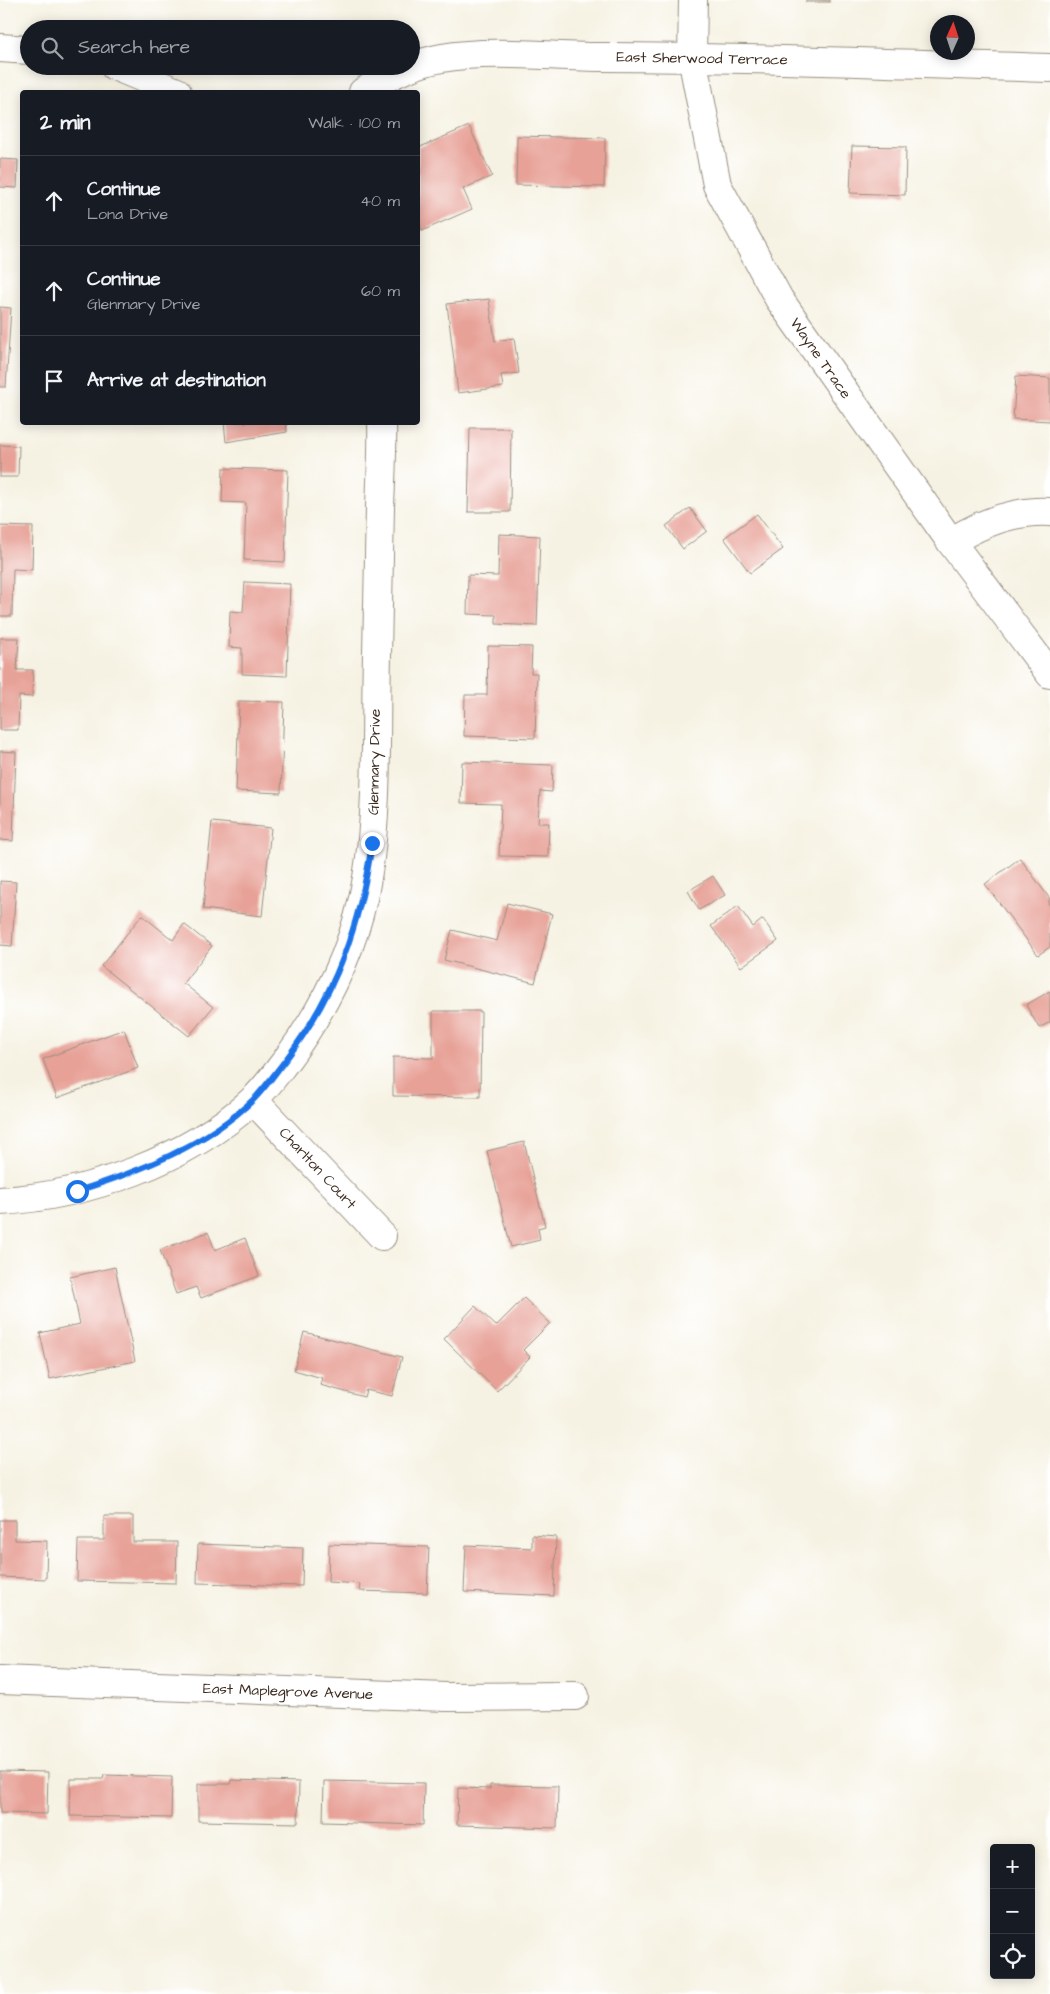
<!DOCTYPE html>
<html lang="en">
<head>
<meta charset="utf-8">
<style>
	:root { --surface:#171b24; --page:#242831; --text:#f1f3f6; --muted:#9ea1a6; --line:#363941 }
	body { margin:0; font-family:"Architects Daughter",sans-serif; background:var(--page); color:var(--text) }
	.controls { position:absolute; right:15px; bottom:15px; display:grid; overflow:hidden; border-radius:5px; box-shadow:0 2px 12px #0003 }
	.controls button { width:45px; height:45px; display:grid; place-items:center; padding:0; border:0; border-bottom:1px solid var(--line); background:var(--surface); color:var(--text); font:25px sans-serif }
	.compass { position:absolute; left:930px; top:15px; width:45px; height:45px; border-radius:50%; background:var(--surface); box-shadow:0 2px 12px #0003; rotate:3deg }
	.stop { position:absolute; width:15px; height:15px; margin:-11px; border:4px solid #1a73e8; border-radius:50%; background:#fff }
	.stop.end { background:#1a73e8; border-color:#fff; box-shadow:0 1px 5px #0008 }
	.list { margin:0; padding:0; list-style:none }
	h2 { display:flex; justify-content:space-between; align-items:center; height:65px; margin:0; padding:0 20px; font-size:21px }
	h2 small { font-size:16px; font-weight:400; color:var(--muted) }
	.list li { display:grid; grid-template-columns:32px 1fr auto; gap:15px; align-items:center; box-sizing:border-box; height:90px; padding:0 20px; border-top:1px solid var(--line) }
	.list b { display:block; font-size:19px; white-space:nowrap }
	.list p { margin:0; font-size:16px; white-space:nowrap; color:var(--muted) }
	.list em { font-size:16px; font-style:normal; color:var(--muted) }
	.icon { flex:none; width:28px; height:28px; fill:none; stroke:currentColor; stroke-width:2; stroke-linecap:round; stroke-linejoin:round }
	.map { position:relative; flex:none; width:1050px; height:1994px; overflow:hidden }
	.search { position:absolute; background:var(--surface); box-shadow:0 2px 12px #0003; left:20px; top:20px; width:400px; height:55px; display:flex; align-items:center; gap:12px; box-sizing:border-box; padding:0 18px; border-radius:28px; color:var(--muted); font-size:19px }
	.panel { position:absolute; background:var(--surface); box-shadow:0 2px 12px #0003; left:20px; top:90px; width:400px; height:335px; border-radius:5px }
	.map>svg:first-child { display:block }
	.building { fill:#e7a197 }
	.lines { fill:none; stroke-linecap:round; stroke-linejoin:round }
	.minor-casing { stroke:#988e80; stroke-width:30 }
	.minor { stroke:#fff; stroke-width:28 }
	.route { stroke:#1a73e8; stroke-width:6 }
	.labels { text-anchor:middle; stroke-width:4; stroke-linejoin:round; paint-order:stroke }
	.street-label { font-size:15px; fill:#3b2a1e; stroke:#fff }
</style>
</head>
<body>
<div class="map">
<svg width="1050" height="1994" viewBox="0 0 1050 1994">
	<rect width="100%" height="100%" fill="#fff"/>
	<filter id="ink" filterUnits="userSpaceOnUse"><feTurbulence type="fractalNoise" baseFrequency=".02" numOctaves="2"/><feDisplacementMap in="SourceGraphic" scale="10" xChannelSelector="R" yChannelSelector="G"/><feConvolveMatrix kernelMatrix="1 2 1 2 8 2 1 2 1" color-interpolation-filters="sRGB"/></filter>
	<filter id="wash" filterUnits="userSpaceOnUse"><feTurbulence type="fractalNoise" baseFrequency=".0096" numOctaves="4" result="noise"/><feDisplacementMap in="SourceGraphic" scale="20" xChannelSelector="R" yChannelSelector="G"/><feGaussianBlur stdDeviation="1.12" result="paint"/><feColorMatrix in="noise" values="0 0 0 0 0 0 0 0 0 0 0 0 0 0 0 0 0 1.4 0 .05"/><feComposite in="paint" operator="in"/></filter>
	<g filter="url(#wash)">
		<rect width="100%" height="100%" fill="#f6f2e3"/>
		<g id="blocks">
			<!-- building -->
			<g class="building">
				<rect x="806" y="0" width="24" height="2"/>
				<polygon points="469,126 492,176 463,189 472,209 422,231 418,220 418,148"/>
				<polygon points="517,136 605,138 604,187 516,185"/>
				<polygon points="852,146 906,147 905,195 850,193"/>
				<polygon points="0,159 18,160 17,188 0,187"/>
				<polygon points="489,299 495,341 514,338 519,373 501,375 503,387 458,393 447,304"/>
				<polygon points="0,307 11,308 6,387 0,387"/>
				<polygon points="1016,376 1050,378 1050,421 1013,419"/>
				<polygon points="224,422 286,422 287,432 226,442"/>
				<polygon points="470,428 511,428 510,512 468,512"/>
				<polygon points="0,445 19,446 18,477 0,477"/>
				<polygon points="223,468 288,470 285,562 244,560 246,503 222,502"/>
				<polygon points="690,508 707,531 683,549 666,526"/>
				<polygon points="757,514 783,549 750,573 724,538"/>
				<polygon points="0,526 33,527 32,570 13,569 12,616 0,616"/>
				<polygon points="499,534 540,536 537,626 496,624 496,615 467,614 468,575 498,576"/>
				<polygon points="245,582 290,584 287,676 242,674 242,648 229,647 230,611 243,612"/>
				<polygon points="0,638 19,638 17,670 33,670 32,697 19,696 18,730 0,730"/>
				<polygon points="488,646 532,647 531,673 537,673 535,738 464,736 465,695 487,695"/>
				<polygon points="239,701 284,702 281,793 236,791"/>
				<polygon points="0,751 16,752 13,841 0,840"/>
				<polygon points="462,762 553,765 552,792 540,791 538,823 549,823 548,857 499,856 501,804 461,803"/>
				<polygon points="212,822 271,828 262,916 203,909"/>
				<polygon points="1020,858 1050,899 1048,903 1050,906 1050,947 1038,955 985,884"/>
				<polygon points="713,876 725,895 699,910 688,891"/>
				<polygon points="0,881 16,882 12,946 0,945"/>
				<polygon points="507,903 552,914 535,983 444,960 452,930 497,941"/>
				<polygon points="738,906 753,927 763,919 778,941 741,967 711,926"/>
				<polygon points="142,915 173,940 184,924 212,946 183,983 213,1007 189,1036 101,966"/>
				<polygon points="1050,991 1050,1022 1039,1028 1026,1005"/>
				<polygon points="433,1011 481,1011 480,1097 393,1096 393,1057 433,1058"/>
				<polygon points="124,1029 138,1068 57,1098 43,1059"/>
				<polygon points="524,1142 545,1226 538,1228 540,1240 511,1247 487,1151"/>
				<polygon points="208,1232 215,1250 245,1238 259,1276 201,1298 196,1287 176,1294 160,1250"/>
				<polygon points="115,1267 135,1361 50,1379 40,1333 80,1324 70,1277"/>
				<polygon points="524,1298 550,1323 523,1350 530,1357 497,1391 444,1339 475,1306 496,1326"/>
				<polygon points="304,1332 402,1357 392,1396 366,1390 364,1397 320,1385 322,1378 294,1370"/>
				<polygon points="104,1516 133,1516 133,1542 177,1542 176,1583 77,1581 78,1540 104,1540"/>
				<polygon points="0,1520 15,1520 15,1540 47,1541 46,1579 0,1577"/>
				<polygon points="532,1535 556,1537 554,1596 464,1592 466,1545 532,1548"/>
				<polygon points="198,1544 303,1548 302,1586 197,1583"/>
				<polygon points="329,1544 429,1547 427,1593 359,1591 360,1584 328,1582"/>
				<polygon points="0,1771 48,1772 47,1814 0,1813"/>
				<polygon points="104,1775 172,1777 171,1818 70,1816 71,1779 103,1779"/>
				<polygon points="231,1780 299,1782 298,1823 198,1821 198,1784 230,1784"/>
				<polygon points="324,1781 424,1783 423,1825 323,1822"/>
				<polygon points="490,1785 558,1786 557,1828 457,1825 458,1788 490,1789"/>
			</g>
		</g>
	</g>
	<g filter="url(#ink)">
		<use href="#blocks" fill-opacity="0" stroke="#988e80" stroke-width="1"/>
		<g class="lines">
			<defs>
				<g id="minor">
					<polyline points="693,0 692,57 717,185 779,299 951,542 1050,674"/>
					<polyline points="0,48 29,50"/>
					<polyline points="114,66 177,92"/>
					<path d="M363,92C387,76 414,63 442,58C495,49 550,57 604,57C753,57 901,64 1050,68"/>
					<path d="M951,542C981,523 1013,510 1050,512"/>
					<polyline points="253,1100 382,1236"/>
					<path d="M0,1201C87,1196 188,1160 253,1100C265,1089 275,1075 285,1062C326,1007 356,945 367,878C379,808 375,727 377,655C378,606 379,556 380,507C381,479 383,450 382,422"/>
					<polyline points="0,1680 446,1697 575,1696"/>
				</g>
			</defs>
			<!-- minor casing -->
			<use href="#minor" class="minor-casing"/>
			<!-- minor -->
			<use href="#minor" class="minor"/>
		</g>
	</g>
	<g class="lines" filter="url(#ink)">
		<!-- route -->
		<path class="route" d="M77,1191C138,1172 207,1145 254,1099C266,1087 276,1072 287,1058C337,992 360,924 372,843"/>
	</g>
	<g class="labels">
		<!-- street labels -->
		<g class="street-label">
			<text transform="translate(702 58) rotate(1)" y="5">East Sherwood Terrace</text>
			<text transform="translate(821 358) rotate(55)" y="5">Wayne Trace</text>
			<text transform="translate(374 762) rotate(-89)" y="5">Glenmary Drive</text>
			<text transform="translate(318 1168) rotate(47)" y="5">Charlton Court</text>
			<text transform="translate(288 1691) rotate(2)" y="5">East Maplegrove Avenue</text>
		</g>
	</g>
</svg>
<div class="controls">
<button>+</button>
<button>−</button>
<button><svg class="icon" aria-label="locate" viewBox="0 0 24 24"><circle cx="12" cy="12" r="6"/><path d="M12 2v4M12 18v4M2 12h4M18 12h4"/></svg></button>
</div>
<svg class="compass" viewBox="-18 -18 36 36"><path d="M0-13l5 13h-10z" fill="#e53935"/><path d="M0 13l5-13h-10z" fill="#9ea1a6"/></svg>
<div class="stop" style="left:77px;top:1191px"></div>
<div class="stop end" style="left:372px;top:843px"></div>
<div class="search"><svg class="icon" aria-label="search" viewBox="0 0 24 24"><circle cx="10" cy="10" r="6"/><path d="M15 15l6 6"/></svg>Search here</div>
<section class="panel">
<h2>2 min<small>Walk · 100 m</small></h2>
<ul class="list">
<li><svg class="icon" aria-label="ahead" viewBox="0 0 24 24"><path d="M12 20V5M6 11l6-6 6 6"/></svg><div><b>Continue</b><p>Lona Drive</p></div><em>40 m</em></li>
<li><svg class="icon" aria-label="ahead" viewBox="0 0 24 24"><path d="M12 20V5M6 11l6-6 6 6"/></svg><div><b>Continue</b><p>Glenmary Drive</p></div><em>60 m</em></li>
<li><svg class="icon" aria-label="arrive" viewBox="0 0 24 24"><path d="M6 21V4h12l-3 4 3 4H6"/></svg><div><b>Arrive at destination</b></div></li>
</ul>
</section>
</div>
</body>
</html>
